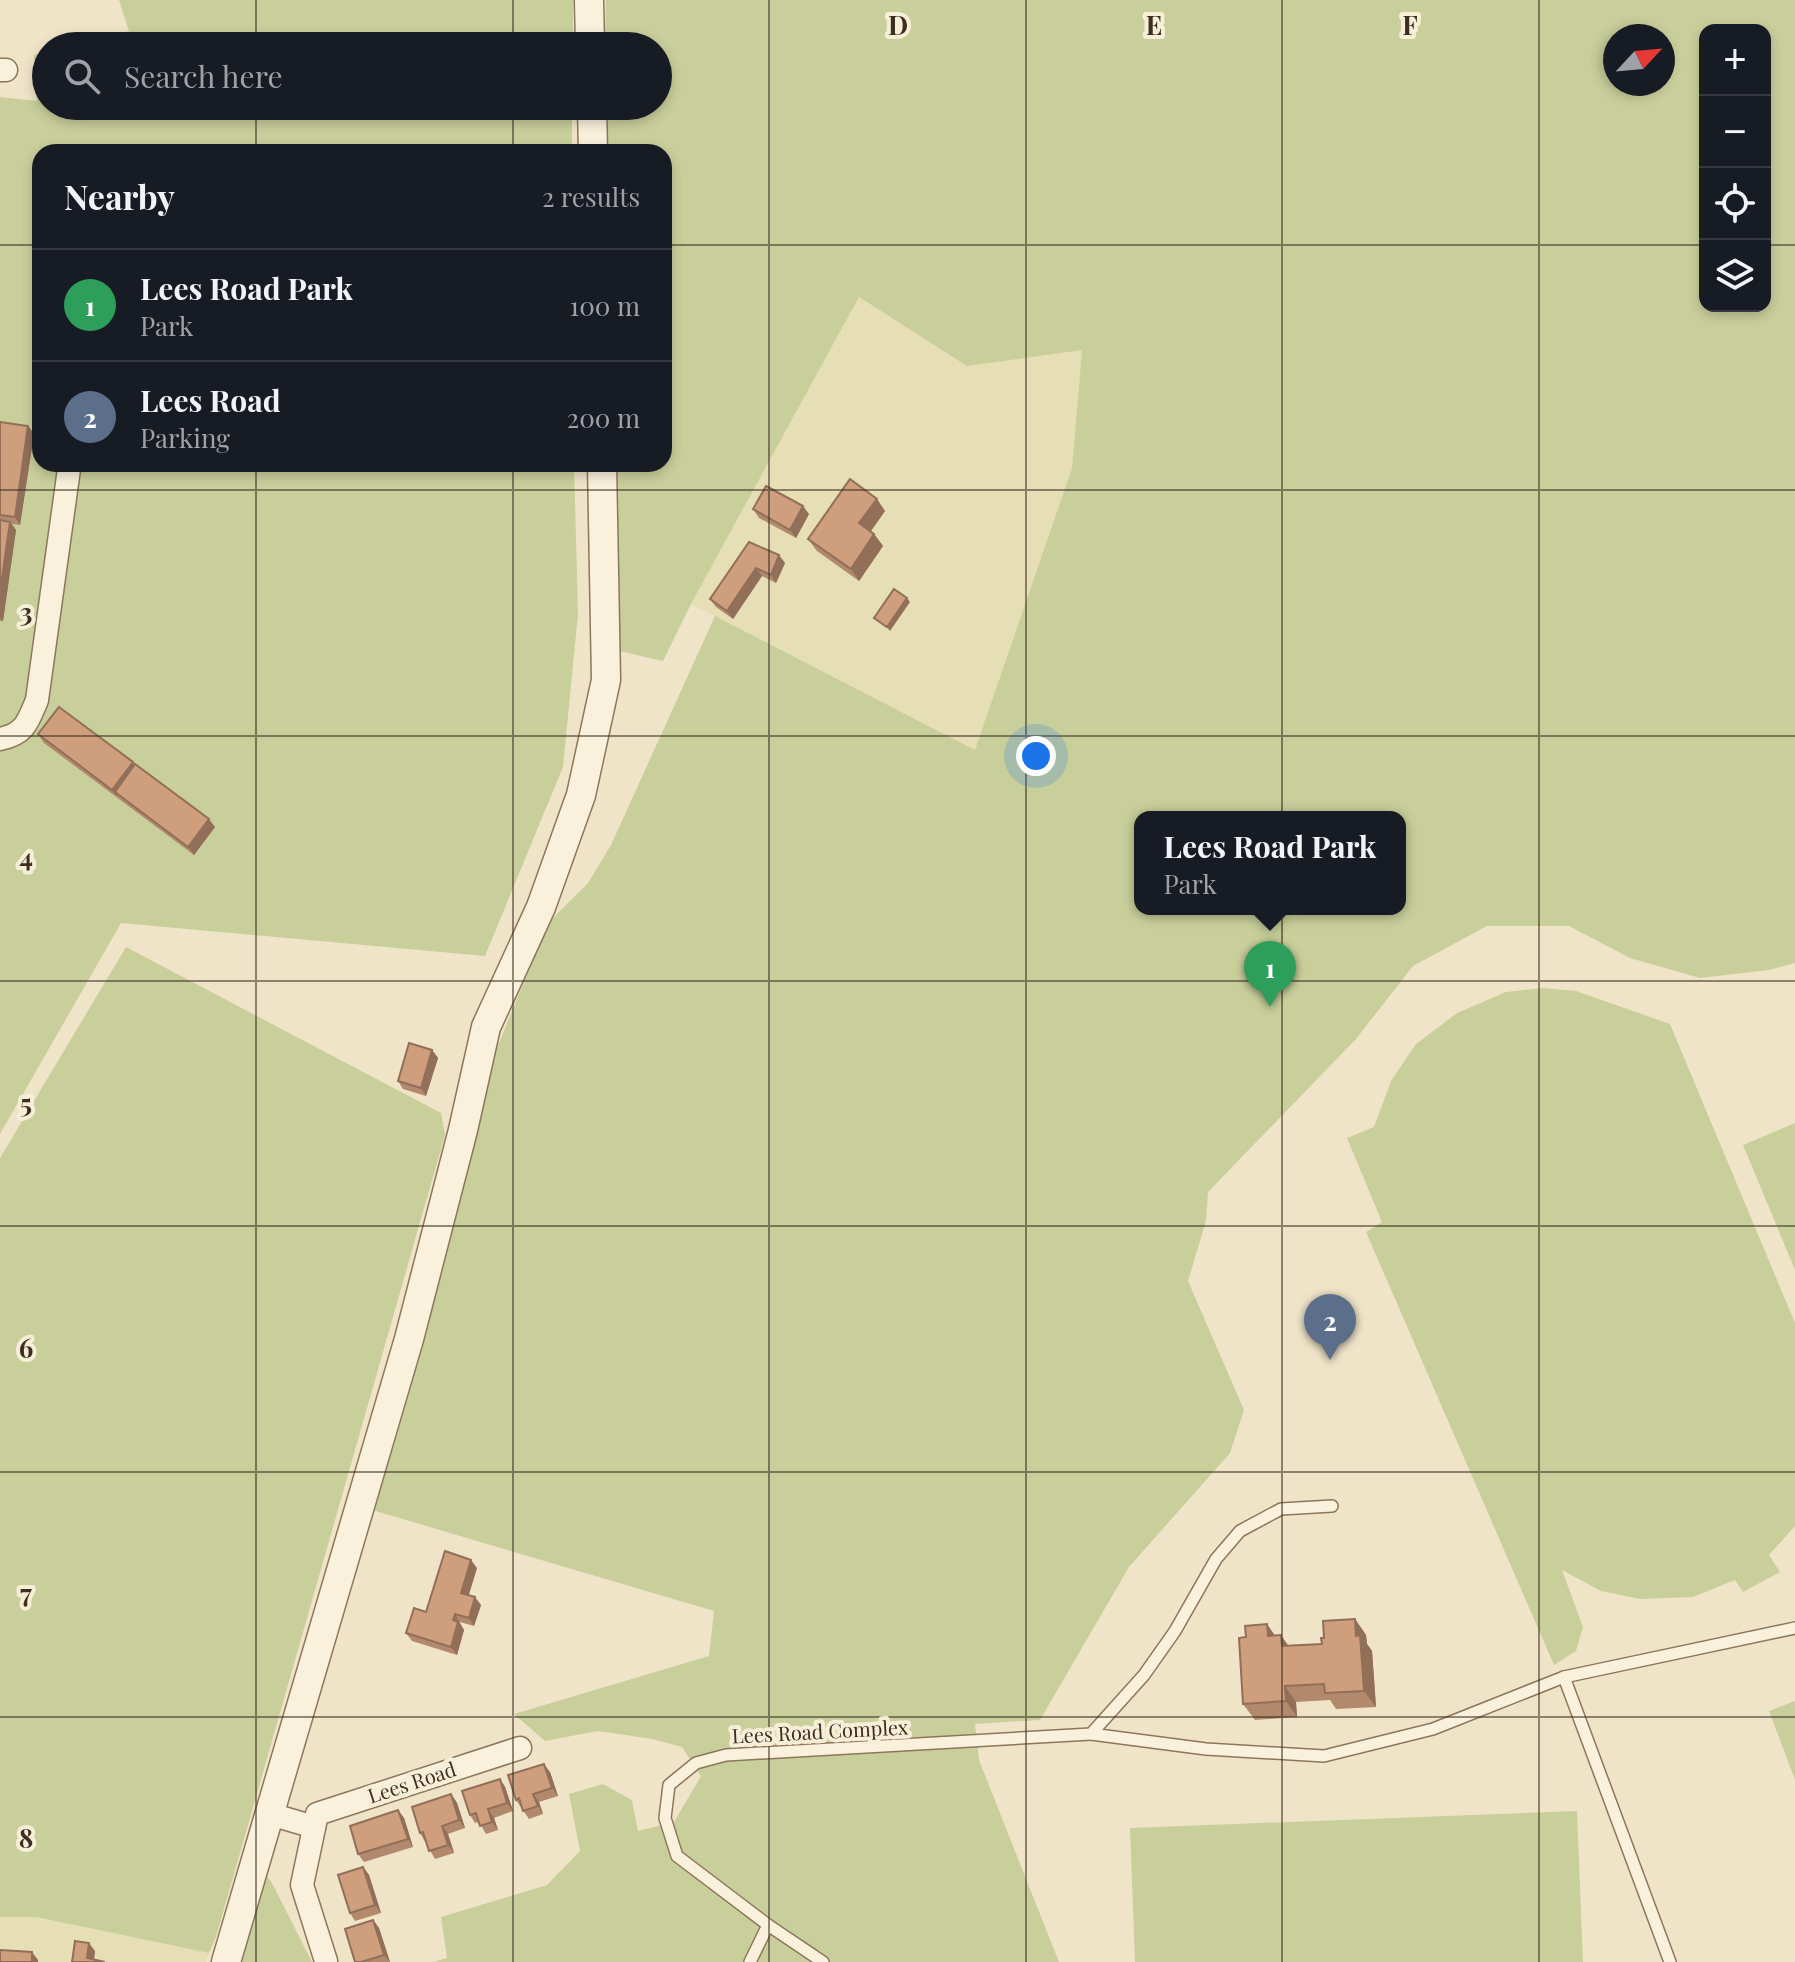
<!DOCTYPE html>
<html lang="en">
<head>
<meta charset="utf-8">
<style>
	:root { --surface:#171b24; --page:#242831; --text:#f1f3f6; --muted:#9ea1a6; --line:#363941; --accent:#8c9099 }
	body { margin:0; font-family:"Playfair Display",serif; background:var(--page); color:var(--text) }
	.controls { position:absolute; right:24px; top:24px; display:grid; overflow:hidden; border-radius:16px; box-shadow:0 4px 12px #0003 }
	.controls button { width:72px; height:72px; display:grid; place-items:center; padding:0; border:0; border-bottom:2px solid var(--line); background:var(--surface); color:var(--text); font:40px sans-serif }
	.compass { position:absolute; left:1603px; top:24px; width:72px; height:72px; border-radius:50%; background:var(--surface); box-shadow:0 4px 12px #0003; rotate:64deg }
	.you { position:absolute; left:1036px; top:756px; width:28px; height:28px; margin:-20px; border:6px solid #fff; border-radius:50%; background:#1a73e8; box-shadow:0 0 0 12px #1a73e833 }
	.badge { display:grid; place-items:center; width:52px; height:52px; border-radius:50%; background:var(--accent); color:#fff; font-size:26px; font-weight:700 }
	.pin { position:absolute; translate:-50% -66px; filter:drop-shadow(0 2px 4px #0008) }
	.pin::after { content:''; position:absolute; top:42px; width:28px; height:24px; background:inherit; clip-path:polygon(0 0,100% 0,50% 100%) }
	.popup { position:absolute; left:1134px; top:811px; width:272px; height:104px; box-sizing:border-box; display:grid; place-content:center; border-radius:16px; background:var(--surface); filter:drop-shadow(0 2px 6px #0005); font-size:26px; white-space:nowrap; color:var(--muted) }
	.popup b { font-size:30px; color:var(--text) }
	.popup::after { content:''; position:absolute; left:50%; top:100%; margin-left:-16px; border:16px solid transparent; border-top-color:var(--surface) }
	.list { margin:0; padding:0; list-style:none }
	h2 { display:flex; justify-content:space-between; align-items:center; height:104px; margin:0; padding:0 32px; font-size:34px }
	h2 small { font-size:26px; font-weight:400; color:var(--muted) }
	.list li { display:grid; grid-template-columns:52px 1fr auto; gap:24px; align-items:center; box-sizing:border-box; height:112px; padding:0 32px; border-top:2px solid var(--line) }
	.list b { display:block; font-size:30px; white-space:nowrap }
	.list p { margin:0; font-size:26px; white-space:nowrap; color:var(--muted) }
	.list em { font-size:26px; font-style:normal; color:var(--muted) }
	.icon { flex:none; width:44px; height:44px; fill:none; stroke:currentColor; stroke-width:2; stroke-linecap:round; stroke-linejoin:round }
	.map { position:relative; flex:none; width:1795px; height:1962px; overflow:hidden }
	.search { position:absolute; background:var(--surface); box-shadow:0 4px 12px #0003; left:32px; top:32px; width:640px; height:88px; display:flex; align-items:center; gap:20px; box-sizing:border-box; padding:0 28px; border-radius:44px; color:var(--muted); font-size:30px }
	.panel { position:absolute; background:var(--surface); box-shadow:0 4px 12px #0003; left:32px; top:144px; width:640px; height:328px; border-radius:24px }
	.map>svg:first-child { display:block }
	.farmland { fill:#e6deb5 }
	.green { fill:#c9cf9b; fill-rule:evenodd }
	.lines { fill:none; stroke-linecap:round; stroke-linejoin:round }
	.service-casing { stroke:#8d765c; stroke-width:14 }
	.minor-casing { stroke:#8d765c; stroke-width:25 }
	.tertiary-casing { stroke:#8d765c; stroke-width:31 }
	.service { stroke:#faf1dc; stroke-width:11 }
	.minor { stroke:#faf1dc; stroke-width:22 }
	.tertiary { stroke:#faf1dc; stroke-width:28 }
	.wall { fill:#b2896c }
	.shaded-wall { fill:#916f58 }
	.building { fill:#cf9f7d; stroke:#916f58; stroke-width:2 }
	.grid { fill:none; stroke:#3d2e20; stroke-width:2; stroke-opacity:0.55 }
	.labels { text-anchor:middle; stroke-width:8; stroke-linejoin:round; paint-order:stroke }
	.street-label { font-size:20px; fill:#3d2e20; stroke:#f7eed8 }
	.grid-label { font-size:26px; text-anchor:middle; font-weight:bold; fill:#3d2e20; stroke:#f7eed8; stroke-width:8; stroke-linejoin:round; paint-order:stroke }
</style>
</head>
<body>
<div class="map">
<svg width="1795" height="1962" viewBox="0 0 1795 1962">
	<rect width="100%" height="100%" fill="#f0e4c8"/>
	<!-- farmland -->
	<g class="farmland">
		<polygon points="859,297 967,366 1082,349 1072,468 975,751 691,604"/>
		<polygon points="0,1917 36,1917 209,1953 206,1962 0,1962"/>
	</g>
	<!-- green -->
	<g class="green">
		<polygon points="119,0 573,0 573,46 69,46 129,31"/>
		<path d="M606,0H1795V963L1769,970L1700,978L1630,958L1569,926H1487L1413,966L1356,1039L1208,1192L1206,1221L1188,1281L1244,1410L1230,1453L1129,1567L1040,1720L975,1724L979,1760L1059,1962H433L447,1958L441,1917L547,1885L580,1851L569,1794L603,1784L632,1800L638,1831L674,1822L701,1776L682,1747L652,1739L598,1731L545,1741L514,1714L709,1656L714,1611L372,1510L492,1060L548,923L588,883L611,845L715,616L975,750L1072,468L1082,350L967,366L859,297L691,604L663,661L619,651L614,464H664V152H606L605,106H658V46H605ZM1705,30H1765V306H1705ZM1615,36H1663V84H1615ZM1140,817H1400V909H1140Z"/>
		<polygon points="46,52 46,106 572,106 572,152 40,152 40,464 574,464 578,614 563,767 485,956 121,923 0,1134 0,97 37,101 34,55"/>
		<polygon points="126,947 441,1113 445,1135 216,1937 209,1953 36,1917 0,1917 0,1158"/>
		<polygon points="1543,988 1576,991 1670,1024 1795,1323 1795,1526 1769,1555 1780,1572 1743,1592 1735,1580 1693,1597 1640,1599 1601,1591 1562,1570 1583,1627 1576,1651 1554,1665 1366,1232 1382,1222 1347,1138 1374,1127 1391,1081 1416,1044 1457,1013 1506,992"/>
		<polygon points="1795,1123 1795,1270 1743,1145"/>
		<polygon points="1795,1701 1795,1780 1769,1711"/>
		<polygon points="1577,1811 1583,1962 1135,1962 1130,1828"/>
		<polygon points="263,1873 271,1881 312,1962 236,1962"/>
	</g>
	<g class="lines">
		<defs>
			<g id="service">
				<polyline points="1564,1677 1795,1628"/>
				<polyline points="1091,1734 1206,1749 1324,1756 1433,1729 1564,1677 1670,1962"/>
				<polyline points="750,1962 768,1925"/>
				<polyline points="823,1962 768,1925 677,1856 665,1818 669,1785 696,1763 726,1755 1091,1734 1144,1675 1175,1631 1216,1559 1240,1531 1281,1509 1332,1506"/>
			</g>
			<g id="minor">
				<polyline points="0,70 6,70"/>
				<path d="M0,739C25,734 28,722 37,700L69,469"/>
				<polyline points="270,1814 314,1827"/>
				<polyline points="326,1961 302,1885 317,1814 520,1748"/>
			</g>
			<g id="tertiary">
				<polyline points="589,0 590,46"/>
				<polyline points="592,106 593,152"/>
				<polyline points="226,1962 409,1339 463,1130 486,1027 541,907 581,795 606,680 602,464"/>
			</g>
		</defs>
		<!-- service casing -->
		<use href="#service" class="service-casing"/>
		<!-- minor casing -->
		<use href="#minor" class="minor-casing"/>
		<!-- tertiary casing -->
		<use href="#tertiary" class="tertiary-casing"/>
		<!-- service -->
		<use href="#service" class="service"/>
		<!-- minor -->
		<use href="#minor" class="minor"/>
		<!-- tertiary -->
		<use href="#tertiary" class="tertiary"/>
	</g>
	<!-- wall -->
	<g class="wall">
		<polygon points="0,422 28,426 34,434 20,525 12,524 16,530 3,621 0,621"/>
		<polygon points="753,509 809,514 796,538 759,518"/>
		<polygon points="885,511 871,531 874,534 883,546 859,581 817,551 808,539"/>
		<polygon points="749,542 785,563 776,583 762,576 733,619 716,607 710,599"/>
		<polygon points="38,734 135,764 215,827 194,855 44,743"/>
		<polygon points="432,1050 438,1058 426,1096 403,1089 398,1081"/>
		<polygon points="477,1568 468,1595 481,1605 474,1626 460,1622 460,1624 464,1630 457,1655 412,1641 406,1633 426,1612"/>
		<polygon points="1355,1619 1366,1635 1367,1644 1372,1651 1376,1707 1336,1709 1330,1700 1296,1702 1297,1717 1255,1720 1243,1704 1275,1636 1288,1646 1322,1644 1324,1638"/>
		<polygon points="550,1772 558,1796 539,1802 543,1814 529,1819 516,1800"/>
		<polygon points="500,1779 505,1787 513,1811 494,1818 498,1830 486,1834 479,1822 475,1823 470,1815"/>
		<polygon points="451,1794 457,1803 465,1828 448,1834 454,1853 435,1859 420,1833"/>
		<polygon points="398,1810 404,1818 413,1847 364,1862 358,1854"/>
		<polygon points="363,1867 369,1875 381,1913 355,1921 350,1913"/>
		<polygon points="373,1920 379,1928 390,1962 355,1962"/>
	</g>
	<!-- shaded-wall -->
	<g class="shaded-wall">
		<polygon points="28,426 34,434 20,525 15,517"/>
		<polygon points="877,499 885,511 868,535 859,523"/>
		<polygon points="803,506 809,514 796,538 790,530"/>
		<polygon points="10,522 16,530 3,621 0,618 0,592"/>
		<polygon points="874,534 883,546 859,581 851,569"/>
		<polygon points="779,555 785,563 776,583 771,575"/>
		<polygon points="756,568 762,576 733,619 727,611"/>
		<polygon points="907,598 910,602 890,631 887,627"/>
		<polygon points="133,762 138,770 115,792 118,798 112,790"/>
		<polygon points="209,819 215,827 194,855 188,847"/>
		<polygon points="432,1050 438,1058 426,1096 421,1088"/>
		<polygon points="471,1560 477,1568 467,1601 461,1593"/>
		<polygon points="475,1597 481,1605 474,1626 469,1618"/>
		<polygon points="455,1614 464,1630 457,1655 451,1647 453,1620"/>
		<polygon points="1355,1619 1366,1635 1367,1644 1372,1651 1376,1707 1364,1691 1356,1636"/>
		<polygon points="1267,1624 1278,1640 1268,1636"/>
		<polygon points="1281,1635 1292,1651 1282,1646"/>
		<polygon points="1285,1686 1296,1702 1297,1717 1286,1701"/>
		<polygon points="544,1764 550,1772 558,1796 552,1788"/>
		<polygon points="500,1779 505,1787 513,1811 507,1803"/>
		<polygon points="451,1794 457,1803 465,1828 459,1820"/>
		<polygon points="533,1794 539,1802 543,1814 538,1806"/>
		<polygon points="488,1809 494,1818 498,1830 492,1822"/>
		<polygon points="398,1810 404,1818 413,1847 408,1839"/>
		<polygon points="442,1826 448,1834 454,1853 448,1845"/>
		<polygon points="363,1867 369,1875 381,1913 375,1905"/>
		<polygon points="373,1920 379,1928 390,1962 384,1955"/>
		<polygon points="89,1943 95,1951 94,1962 87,1958"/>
		<polygon points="32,1952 38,1960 38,1962 32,1962"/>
	</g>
	<!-- building -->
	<g class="building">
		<polygon points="0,422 28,426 15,517 0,515"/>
		<polygon points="850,479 877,499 859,523 874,534 851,569 808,539"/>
		<polygon points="766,486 803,506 790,530 753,509"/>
		<polygon points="0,520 10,522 0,592"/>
		<polygon points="749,542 779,555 771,575 756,568 727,611 710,599"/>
		<polygon points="894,589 907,598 887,627 874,618"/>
		<polygon points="59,707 133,762 112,790 38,734"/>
		<polygon points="135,764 209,819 188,847 115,792"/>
		<polygon points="409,1043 432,1050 421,1088 398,1081"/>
		<polygon points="445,1551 471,1560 461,1593 475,1597 469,1618 455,1614 453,1620 458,1622 451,1647 406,1633 414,1608 426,1612"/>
		<polygon points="1355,1619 1356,1636 1360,1635 1364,1691 1325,1693 1324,1684 1285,1686 1286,1701 1243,1704 1239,1638 1246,1637 1245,1626 1267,1624 1268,1636 1281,1635 1282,1646 1322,1644 1321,1638 1324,1638 1323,1621"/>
		<polygon points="544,1764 552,1788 533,1794 538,1806 523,1811 519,1798 516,1800 508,1775"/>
		<polygon points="500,1779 507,1803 488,1809 492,1822 480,1826 476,1813 470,1815 462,1791"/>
		<polygon points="451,1794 459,1820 442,1826 448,1845 429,1851 423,1832 420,1833 412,1807"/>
		<polygon points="398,1810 408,1839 358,1854 350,1826"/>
		<polygon points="363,1867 375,1905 350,1913 338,1875"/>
		<polygon points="373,1920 384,1955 361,1962 355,1962 345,1929"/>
		<polygon points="75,1941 89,1943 87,1958 105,1962 72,1962"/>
		<polygon points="0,1950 32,1952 32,1962 0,1962"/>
	</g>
	<!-- grid -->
	<path class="grid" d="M256,0V46M513,0V46M769,0V1962M1026,0V1962M1282,0V1962M1539,0V1962M256,106V152M513,106V152M0,245H40M664,245H1705M1765,245H1795M256,464V1962M513,464V1962M0,490H1795M0,736H1795M0,981H1795M0,1226H1795M0,1472H1795M0,1717H1795"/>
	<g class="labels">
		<!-- street labels -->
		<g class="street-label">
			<text transform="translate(820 1732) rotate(-3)" y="7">Lees Road Complex</text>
			<text transform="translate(412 1783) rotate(-18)" y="7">Lees Road</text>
		</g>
	</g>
	<g class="grid-label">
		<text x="898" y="35">D</text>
		<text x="1154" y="35">E</text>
		<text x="1410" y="35">F</text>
		<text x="26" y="622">3</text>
		<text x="26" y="867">4</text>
		<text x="26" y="1113">5</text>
		<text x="26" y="1358">6</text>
		<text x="26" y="1603">7</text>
		<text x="26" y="1848">8</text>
	</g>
</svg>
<div class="controls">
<button>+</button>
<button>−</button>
<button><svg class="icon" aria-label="locate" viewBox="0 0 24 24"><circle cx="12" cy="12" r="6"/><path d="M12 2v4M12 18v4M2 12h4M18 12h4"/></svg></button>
<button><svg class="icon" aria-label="layers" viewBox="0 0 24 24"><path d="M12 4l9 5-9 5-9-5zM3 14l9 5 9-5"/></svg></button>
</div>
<svg class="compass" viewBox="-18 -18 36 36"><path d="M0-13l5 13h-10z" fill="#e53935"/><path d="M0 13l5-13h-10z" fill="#9ea1a6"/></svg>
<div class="you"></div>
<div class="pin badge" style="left:1270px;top:1007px;background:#2e9e5b">1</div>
<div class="popup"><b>Lees Road Park</b>Park</div>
<div class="pin badge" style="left:1330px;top:1360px;background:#5c6f8a">2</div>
<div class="search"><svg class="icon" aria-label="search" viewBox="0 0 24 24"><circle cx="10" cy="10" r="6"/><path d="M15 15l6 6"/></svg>Search here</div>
<section class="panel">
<h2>Nearby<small>2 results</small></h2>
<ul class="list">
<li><span class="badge" style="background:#2e9e5b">1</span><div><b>Lees Road Park</b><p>Park</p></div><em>100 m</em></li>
<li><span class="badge" style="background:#5c6f8a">2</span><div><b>Lees Road</b><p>Parking</p></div><em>200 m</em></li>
</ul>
</section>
</div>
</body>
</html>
